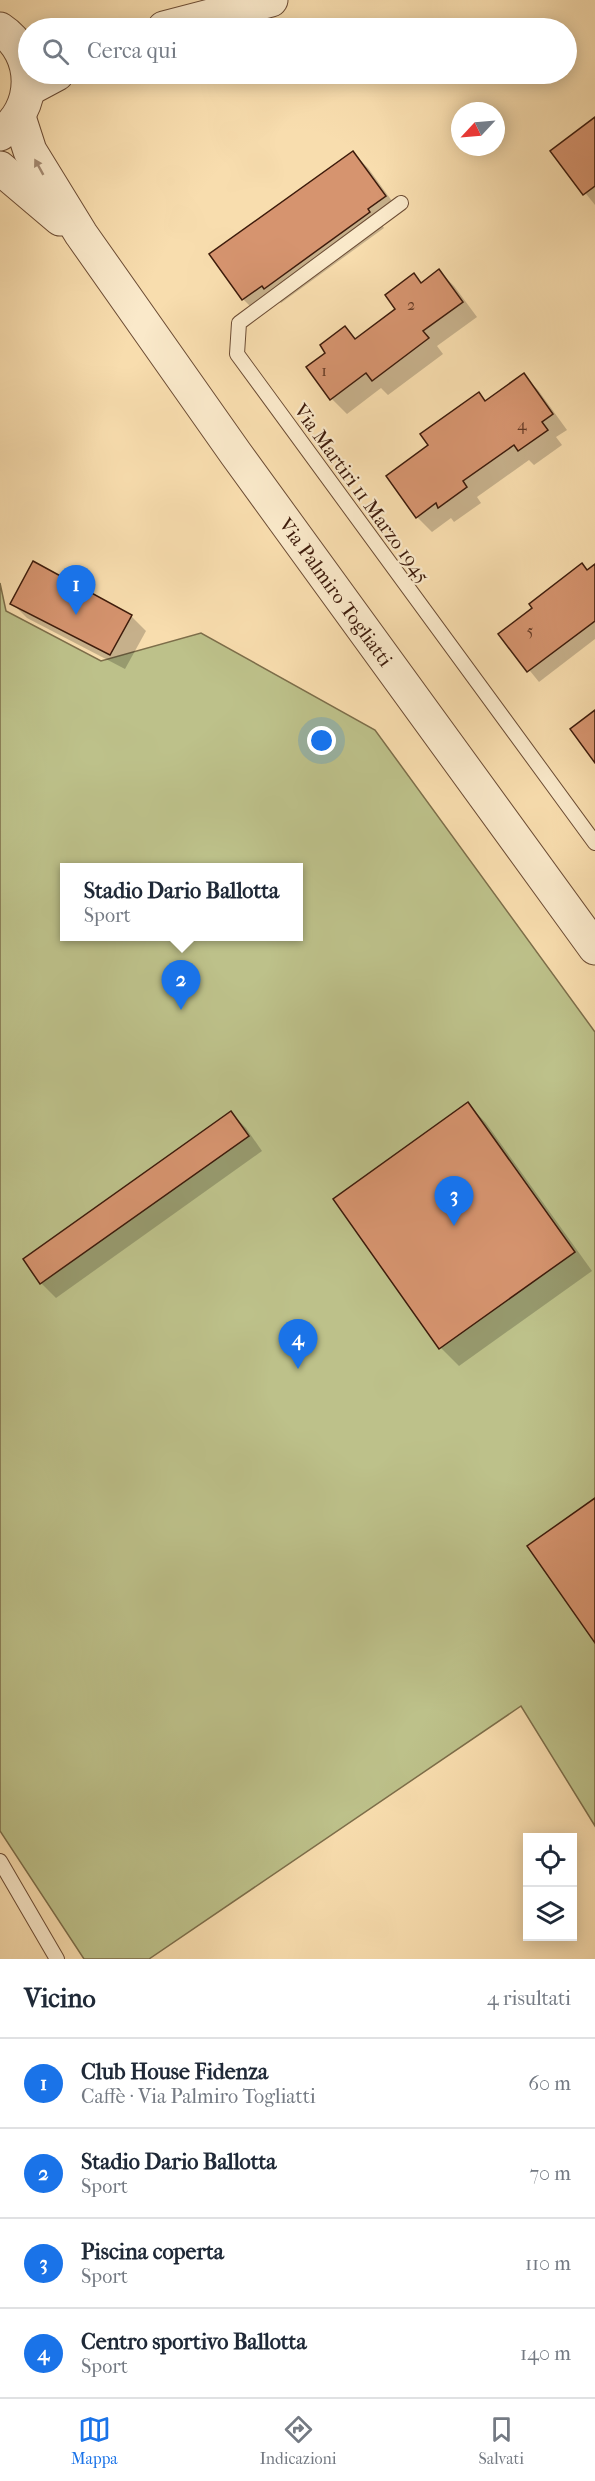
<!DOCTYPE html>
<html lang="it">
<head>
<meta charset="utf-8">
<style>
	:root { --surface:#fff; --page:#f6f6f7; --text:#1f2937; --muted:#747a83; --line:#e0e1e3; --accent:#1a73e8 }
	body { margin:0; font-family:"IM FELL French Canon",serif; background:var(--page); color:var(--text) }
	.controls { position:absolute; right:18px; bottom:18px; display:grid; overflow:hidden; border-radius:0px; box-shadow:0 3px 15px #0003 }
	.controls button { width:54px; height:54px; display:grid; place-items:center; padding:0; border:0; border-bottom:2px solid var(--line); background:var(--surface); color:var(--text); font:30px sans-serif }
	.compass { position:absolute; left:451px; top:102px; width:54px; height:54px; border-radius:50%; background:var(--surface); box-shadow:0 3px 15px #0003; rotate:244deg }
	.you { position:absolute; left:322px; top:741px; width:21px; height:21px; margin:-15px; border:4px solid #fff; border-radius:50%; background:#1a73e8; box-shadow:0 0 0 9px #1a73e833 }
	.badge { display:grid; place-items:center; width:39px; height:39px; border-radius:50%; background:var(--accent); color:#fff; font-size:20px; font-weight:700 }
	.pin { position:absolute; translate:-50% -50px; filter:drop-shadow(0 2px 3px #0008) }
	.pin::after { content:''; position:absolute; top:32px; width:21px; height:18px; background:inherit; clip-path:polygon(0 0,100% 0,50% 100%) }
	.popup { position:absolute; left:60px; top:863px; width:243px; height:78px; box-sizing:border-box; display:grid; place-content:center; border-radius:0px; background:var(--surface); filter:drop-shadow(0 2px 4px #0005); font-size:20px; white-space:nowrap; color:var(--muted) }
	.popup b { font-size:22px; color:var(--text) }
	.popup::after { content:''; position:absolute; left:50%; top:100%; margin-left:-12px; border:12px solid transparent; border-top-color:var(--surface) }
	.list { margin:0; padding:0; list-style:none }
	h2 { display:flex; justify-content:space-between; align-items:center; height:78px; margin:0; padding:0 24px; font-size:26px }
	h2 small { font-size:20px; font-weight:400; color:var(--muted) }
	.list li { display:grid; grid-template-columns:39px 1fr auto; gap:18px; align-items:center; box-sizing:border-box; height:90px; padding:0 24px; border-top:2px solid var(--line) }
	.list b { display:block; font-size:22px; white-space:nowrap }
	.list p { margin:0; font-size:20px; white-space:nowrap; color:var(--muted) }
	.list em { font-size:20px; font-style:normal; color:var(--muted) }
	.icon { flex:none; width:33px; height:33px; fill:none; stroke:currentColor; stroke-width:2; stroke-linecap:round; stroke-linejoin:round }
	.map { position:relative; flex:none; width:595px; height:1959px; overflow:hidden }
	.search { position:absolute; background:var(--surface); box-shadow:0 3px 15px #0003; left:18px; right:18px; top:18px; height:66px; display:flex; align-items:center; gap:15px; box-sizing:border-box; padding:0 21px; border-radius:33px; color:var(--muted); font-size:22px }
	.sheet { height:438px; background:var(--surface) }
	nav { display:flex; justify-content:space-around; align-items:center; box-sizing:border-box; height:84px; border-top:2px solid var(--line); background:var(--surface); font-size:16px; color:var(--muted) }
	nav a { display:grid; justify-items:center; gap:3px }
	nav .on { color:var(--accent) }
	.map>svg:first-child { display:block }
	.green { fill:#bdc18a; stroke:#7d6e4a; stroke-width:1.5; fill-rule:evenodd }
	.shadow { fill:#0003 }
	.building { fill:#d6946f; stroke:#3d1b0b; stroke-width:1.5 }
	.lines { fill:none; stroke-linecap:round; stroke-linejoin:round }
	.service-casing { stroke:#6c4c34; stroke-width:16 }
	.tertiary-casing { stroke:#6c4c34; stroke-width:35 }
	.service { stroke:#fae9ca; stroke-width:14 }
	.tertiary { stroke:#fae9ca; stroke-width:33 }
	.oneway { fill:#a58c74 }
	.labels { text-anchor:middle; stroke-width:4.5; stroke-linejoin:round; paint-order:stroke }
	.number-label { font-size:16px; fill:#633924 }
	.street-label { font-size:20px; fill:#3d1b0b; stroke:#fae9ca }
</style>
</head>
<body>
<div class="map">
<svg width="595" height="1959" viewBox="0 0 595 1959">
	<rect width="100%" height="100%" fill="#f8ddae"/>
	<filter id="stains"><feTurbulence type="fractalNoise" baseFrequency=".00333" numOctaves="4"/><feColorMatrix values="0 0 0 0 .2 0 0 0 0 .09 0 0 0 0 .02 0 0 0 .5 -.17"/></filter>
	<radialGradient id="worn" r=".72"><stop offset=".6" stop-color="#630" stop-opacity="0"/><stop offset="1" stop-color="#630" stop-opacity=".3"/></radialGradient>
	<!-- green -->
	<path class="green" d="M0,583L6,611L101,661L201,633L375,730L595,1032V1826L521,1706L149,1959H84L0,1831ZM64,868H298V936H64Z"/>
	<!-- shadow -->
	<g class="shadow">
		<polygon points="595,119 595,205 552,151"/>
		<polygon points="353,153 368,168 400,212 382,225 384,228 281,303 278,300 258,314 243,299 211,255"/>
		<polygon points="439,271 454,286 477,317 437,346 443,354 388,395 381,388 347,414 332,399 308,367 327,353 345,328 357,340 398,309 414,275 422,284"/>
		<polygon points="523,375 538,390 567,430 556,437 562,445 534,465 529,460 477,497 481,503 454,522 451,518 432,532 417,517 430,446 479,394 486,402"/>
		<polygon points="595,566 595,639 539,682 500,634"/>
		<polygon points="12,603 131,616 146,631 125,669 27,618"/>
		<polygon points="468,1104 486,1123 592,1271 459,1366 441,1348"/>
		<polygon points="231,1113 246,1128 262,1151 56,1298 41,1283"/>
	</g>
	<!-- building -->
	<g class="building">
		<polygon points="595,117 595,186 583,195 550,151"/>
		<polygon points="353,151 386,196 368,209 370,212 264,289 262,286 242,300 209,254"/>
		<polygon points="439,269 463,302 423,331 429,338 372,381 366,373 330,400 306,367 325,353 320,345 345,326 355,339 395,309 385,295 414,273 421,283"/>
		<polygon points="524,373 553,414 542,422 548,430 518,451 514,445 463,481 467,487 438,508 436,503 416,518 386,476 428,445 420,434 479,392 485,401"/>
		<polygon points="33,561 132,615 110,655 10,604"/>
		<polygon points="582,563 587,570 595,564 595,621 527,672 498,634 532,608 529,604"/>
		<polygon points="595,710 595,763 570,729"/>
		<polygon points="468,1102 575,1252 439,1349 333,1199"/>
		<polygon points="231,1111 249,1136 40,1284 23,1259"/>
		<polygon points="595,1498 595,1643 527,1546"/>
	</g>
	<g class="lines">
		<defs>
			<g id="service">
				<polyline points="401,203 239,323 237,354 595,843"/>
				<polyline points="0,1861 57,1959"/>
			</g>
			<g id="tertiary">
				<polyline points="164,28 271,0"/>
				<path d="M0,29C38,54 37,110 0,134"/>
				<polyline points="29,89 57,74"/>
				<polyline points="19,117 30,151 81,234 236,454 595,948"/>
				<polyline points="0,168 60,219"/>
			</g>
		</defs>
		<!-- service casing -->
		<use href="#service" class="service-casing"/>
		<!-- tertiary casing -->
		<use href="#tertiary" class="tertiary-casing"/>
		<!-- service -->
		<use href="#service" class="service"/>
		<!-- tertiary -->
		<use href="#tertiary" class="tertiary"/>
	</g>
	<!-- one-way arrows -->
	<defs><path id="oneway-solid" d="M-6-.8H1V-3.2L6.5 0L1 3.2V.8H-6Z" transform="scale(1.5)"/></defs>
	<use class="oneway" href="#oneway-solid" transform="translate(39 167) rotate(-119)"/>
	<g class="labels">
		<!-- number labels -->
		<g class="number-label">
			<text x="411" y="310">2</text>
			<text x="324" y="376">1</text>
			<text x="522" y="430">4</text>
			<text x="530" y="636">5</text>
		</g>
		<!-- street labels -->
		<g class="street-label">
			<text transform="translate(362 493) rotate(54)" y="7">Via Martiri 11 Marzo 1945</text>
			<text transform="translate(336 592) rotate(54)" y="7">Via Palmiro Togliatti</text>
		</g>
	</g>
	<rect width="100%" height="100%" filter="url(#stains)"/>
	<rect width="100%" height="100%" fill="url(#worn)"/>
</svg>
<div class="controls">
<button><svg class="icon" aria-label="locate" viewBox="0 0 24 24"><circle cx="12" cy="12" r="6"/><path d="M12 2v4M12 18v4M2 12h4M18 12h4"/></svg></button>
<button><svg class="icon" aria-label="layers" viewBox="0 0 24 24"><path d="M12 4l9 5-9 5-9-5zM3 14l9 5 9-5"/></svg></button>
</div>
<svg class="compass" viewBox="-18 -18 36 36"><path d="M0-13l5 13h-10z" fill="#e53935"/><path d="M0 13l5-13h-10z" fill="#747a83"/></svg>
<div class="you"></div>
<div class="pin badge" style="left:76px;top:615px">1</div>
<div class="pin badge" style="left:181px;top:1010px">2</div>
<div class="popup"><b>Stadio Dario Ballotta</b>Sport</div>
<div class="pin badge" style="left:454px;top:1226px">3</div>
<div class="pin badge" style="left:298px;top:1369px">4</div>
<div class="search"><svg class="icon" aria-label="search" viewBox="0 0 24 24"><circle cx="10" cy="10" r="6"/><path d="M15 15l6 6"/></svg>Cerca qui</div>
</div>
<section class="sheet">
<h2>Vicino<small>4 risultati</small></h2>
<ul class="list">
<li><span class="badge">1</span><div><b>Club House Fidenza</b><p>Caffè · Via Palmiro Togliatti</p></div><em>60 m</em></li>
<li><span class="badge">2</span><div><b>Stadio Dario Ballotta</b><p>Sport</p></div><em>70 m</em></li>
<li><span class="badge">3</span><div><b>Piscina coperta</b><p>Sport</p></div><em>110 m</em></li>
<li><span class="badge">4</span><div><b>Centro sportivo Ballotta</b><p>Sport</p></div><em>140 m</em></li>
</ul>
</section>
<nav>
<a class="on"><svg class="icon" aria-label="map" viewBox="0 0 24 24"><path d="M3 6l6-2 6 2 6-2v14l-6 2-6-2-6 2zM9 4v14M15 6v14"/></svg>Mappa</a>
<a><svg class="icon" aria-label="directions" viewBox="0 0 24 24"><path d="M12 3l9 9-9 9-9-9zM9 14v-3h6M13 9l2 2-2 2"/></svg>Indicazioni</a>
<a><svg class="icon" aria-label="saved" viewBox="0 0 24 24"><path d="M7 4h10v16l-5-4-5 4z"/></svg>Salvati</a>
</nav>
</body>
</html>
